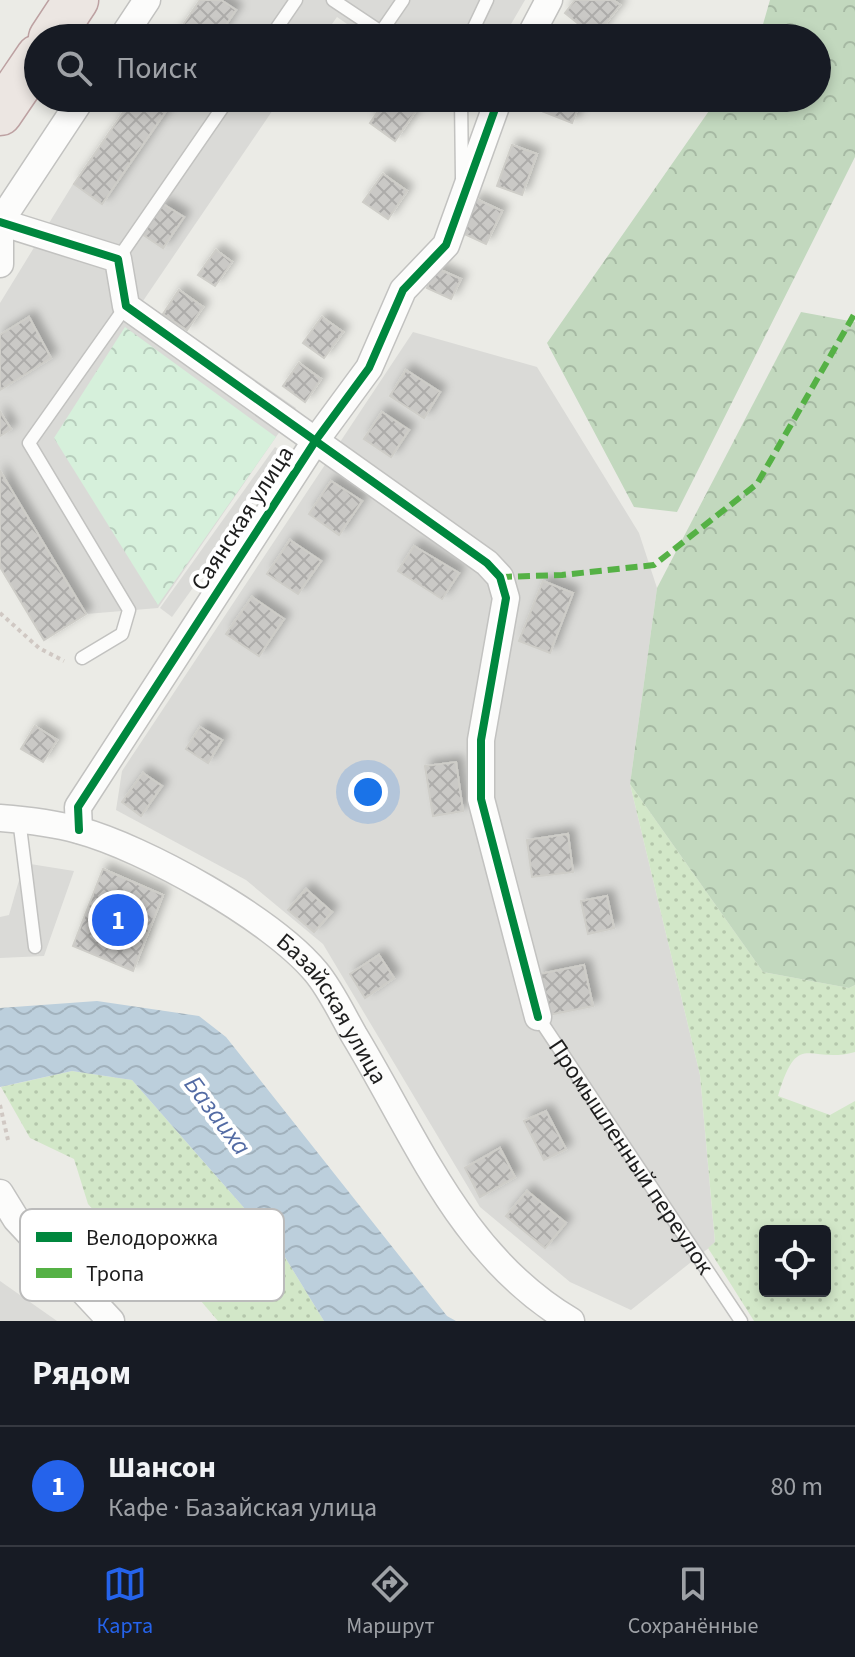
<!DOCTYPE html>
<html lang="ru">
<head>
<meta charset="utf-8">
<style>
	:root { --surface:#171b24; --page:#20242c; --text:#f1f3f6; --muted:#9ea1a6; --line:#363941; --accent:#2563eb }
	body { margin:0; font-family:"Source Sans 3",sans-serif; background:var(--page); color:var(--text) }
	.controls { position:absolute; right:24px; bottom:24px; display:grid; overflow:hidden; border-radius:8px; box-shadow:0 4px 12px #0003 }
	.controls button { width:72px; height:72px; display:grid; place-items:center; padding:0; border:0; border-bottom:2px solid var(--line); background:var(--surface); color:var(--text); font:40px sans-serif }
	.you { position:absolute; left:368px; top:792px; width:28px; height:28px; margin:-20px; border:6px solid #fff; border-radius:50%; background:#1a73e8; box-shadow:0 0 0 12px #1a73e833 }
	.badge { display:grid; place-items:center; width:52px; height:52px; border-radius:50%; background:var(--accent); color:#fff; font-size:26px; font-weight:700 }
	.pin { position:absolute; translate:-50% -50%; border:4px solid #fff; box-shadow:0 2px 8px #0006 }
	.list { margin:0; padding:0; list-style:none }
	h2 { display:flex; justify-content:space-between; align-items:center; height:104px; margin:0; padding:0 32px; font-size:34px }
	h2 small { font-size:26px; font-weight:400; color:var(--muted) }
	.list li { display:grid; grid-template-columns:52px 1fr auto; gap:24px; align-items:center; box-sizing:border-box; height:120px; padding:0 32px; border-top:2px solid var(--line) }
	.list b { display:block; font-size:30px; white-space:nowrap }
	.list p { margin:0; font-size:26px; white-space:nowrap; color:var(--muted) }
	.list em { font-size:26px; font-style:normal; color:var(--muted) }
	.icon { flex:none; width:44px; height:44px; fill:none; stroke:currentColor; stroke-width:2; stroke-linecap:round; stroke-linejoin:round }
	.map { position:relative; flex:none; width:855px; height:1321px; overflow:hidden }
	.search { position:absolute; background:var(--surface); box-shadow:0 4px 12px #0003; left:24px; right:24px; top:24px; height:88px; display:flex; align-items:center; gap:20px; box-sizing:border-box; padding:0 28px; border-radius:44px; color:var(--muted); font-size:30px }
	.sheet { height:224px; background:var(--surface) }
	nav { display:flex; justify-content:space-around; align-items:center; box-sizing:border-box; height:112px; border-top:2px solid var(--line); background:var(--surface); font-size:22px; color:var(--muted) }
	nav a { display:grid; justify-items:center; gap:4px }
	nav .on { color:var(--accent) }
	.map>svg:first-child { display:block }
	.residential { fill:#dadad7 }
	.grass { fill:url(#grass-dots); fill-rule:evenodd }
	.forest { fill:url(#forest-crowns) }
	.park { fill:url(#park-crowns) }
	.water { fill:url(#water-waves) }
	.building { fill:url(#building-cross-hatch); stroke:#cecdc8; stroke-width:2; filter:url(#shadow) }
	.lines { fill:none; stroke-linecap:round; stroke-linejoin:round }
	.service-casing { stroke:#c2c2c0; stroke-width:15 }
	.minor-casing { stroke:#c2c2c0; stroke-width:29 }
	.trunk-casing { stroke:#bda1a2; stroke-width:47 }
	.path { stroke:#d0c8c3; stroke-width:4; stroke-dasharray:4 4; stroke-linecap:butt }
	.service { stroke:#fcfcfb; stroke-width:12 }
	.minor { stroke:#fcfcfb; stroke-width:26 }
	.trunk { stroke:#ece6e2; stroke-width:44 }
	.quiet { stroke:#55b145; stroke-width:6; stroke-dasharray:12 6; stroke-linecap:butt }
	.cycleway-casing { stroke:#fff; stroke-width:13 }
	.cycleway { stroke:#00873e; stroke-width:8 }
	.labels { text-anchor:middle; stroke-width:8; stroke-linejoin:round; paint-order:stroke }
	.street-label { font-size:24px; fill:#1d1d1d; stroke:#fff }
	.water-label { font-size:26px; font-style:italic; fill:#536ba4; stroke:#fff }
	.key { fill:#fff; stroke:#bbb; stroke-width:2 }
	.key-label { font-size:22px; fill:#1d1d1d }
</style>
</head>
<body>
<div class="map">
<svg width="855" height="1321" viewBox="0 0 855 1321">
	<defs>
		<pattern id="grass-dots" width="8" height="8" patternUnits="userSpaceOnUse" patternTransform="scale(2)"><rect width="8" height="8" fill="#d2e7c8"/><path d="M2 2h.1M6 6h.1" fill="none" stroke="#b4c6ab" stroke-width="1.8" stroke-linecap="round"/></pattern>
		<pattern id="forest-crowns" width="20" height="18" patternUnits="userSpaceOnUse" patternTransform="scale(2)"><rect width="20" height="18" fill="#c2d8be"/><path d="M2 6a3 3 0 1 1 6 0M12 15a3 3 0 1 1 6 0" fill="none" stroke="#a6b9a3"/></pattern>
		<pattern id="park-crowns" width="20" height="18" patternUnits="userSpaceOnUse" patternTransform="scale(2)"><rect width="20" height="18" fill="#d6f0db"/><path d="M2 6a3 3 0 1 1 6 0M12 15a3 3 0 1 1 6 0" fill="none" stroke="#b7cdbc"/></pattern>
		<pattern id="water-waves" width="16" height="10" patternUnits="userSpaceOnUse" patternTransform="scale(2)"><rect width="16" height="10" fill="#bccfdc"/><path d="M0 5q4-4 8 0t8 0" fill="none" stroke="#a1b1bc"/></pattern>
		<pattern id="building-cross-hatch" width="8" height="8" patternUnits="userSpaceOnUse" patternTransform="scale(2)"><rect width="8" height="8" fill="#cac9c6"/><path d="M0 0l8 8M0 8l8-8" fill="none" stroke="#adacaa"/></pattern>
		<filter id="shadow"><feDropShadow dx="6" dy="-6" stdDeviation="4" flood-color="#0004"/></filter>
	</defs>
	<rect width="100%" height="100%" fill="#ebebe6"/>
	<!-- residential -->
	<g class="residential">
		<polygon points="200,0 525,0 503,38 367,38 337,17 322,38 174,38"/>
		<polygon points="133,98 281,98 143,301 296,408 158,608 86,614 44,640 0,567 0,303 73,184"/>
		<polygon points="413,332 537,367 639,533 657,588 630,784 700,1075 715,1243 631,1310 570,1282 480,1207 323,944 246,880 116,810 122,771"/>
		<polygon points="275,447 288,455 172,617 160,608"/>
		<polygon points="24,863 74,871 44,956 0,958 0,917 9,915"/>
		<polygon points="0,1281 57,1321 0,1321"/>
	</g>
	<!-- grass -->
	<g class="grass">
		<path d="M630,784L763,972L849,988L855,985V1052C809,1065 798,1028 778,1096L830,1115L855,1101V1321H754L708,1248L715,1242L700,1075ZM765,1231H825V1291H765Z"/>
		<polygon points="72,1071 132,1080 280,1249 324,1321 218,1321 149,1240 116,1235 88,1204 74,1159 30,1138 1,1087"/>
	</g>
	<!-- forest -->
	<g class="forest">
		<polygon points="770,0 855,0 855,157 677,512 634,507 547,343 718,98 817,98 817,38 759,38"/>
		<polygon points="801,312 855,322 855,985 849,988 763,972 630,784 657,588"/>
	</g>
	<!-- park -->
	<polygon class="park" points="125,327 276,437 158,605 54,438"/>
	<!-- water -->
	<polygon class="water" points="97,1001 199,1016 226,1037 447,1316 456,1321 324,1321 280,1249 132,1080 72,1071 0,1087 0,1008"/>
	<!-- building -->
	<g class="building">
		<polygon points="200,0 221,0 236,10 217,38 174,38"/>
		<polygon points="575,0 613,0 620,5 595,37 565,13"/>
		<polygon points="133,98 175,98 102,204 74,184"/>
		<polygon points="387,98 402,98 417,109 395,141 370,123"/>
		<polygon points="544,98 582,98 572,123 539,110"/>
		<polygon points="512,145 537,154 522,195 497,186"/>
		<polygon points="383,174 407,191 388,219 363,202"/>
		<polygon points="476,199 502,211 486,244 460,232"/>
		<polygon points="163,204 184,217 163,248 142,234"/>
		<polygon points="216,250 232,262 215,286 198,275"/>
		<polygon points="436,268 461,279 451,299 427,288"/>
		<polygon points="179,290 203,307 187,330 163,314"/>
		<polygon points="29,317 51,358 0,390 0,335"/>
		<polygon points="322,317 343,332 324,358 303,343"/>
		<polygon points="299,363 321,379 305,402 283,386"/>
		<polygon points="406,370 440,392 424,418 390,396"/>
		<polygon points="0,412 11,429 0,436"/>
		<polygon points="382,412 409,430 391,457 364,439"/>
		<polygon points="0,471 86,614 44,640 0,567"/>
		<polygon points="331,481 362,501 339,535 309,514"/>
		<polygon points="290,540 321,561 298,594 267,574"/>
		<polygon points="414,546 459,573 442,599 398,571"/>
		<polygon points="543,581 573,593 550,653 519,641"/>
		<polygon points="252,597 284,619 259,656 226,634"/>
		<polygon points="35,726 57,740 43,762 21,749"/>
		<polygon points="200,727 222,740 208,763 186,749"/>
		<polygon points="456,762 463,811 433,816 425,766"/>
		<polygon points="143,773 162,786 141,816 122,802"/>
		<polygon points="568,834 573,872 532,877 527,840"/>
		<polygon points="103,869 163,895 133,971 73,946"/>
		<polygon points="306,889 332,912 314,932 288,910"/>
		<polygon points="607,896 614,928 588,934 581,901"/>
		<polygon points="379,955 394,978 365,998 350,974"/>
		<polygon points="584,965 593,1006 548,1015 540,974"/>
		<polygon points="546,1111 566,1149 544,1160 524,1121"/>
		<polygon points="500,1148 515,1177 480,1197 465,1168"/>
		<polygon points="527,1191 566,1223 545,1248 506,1216"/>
	</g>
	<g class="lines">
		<defs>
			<g id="service">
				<polyline points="333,0 390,38"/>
				<polyline points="381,32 403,0"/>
				<polyline points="270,38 296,0"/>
				<polyline points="469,38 487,0"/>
				<polyline points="461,98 462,178"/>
				<polyline points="118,259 229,98"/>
				<polyline points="82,658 122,634 129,610 29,443 126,306"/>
				<polyline points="19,819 35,947"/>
				<path id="s1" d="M538,1017L741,1321"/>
			</g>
			<g id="minor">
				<polyline points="122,38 147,0"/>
				<polyline points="529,38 549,0"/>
				<polyline points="0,222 118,259 126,306 487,563 500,577 506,598 481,740 481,799 538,1017"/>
				<polyline points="0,264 0,222 82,98"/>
				<path id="s2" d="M0,818C26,820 53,823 78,830C145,848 272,919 316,972C331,990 342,1014 354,1035C417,1139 461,1256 571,1321"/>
				<polyline points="79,830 78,807 316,440 369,368 403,290 446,245 499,98"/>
				<polyline points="0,1193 16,1219 111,1321"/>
			</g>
			<g id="trunk">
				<polyline points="51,38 76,0"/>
				<polyline points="0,113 38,57"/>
			</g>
		</defs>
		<!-- service casing -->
		<use href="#service" class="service-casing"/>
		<!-- minor casing -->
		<use href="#minor" class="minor-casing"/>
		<!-- trunk casing -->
		<use href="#trunk" class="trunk-casing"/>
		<!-- path -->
		<g class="path">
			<polyline points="0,613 39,648 64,661"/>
			<polyline points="0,1105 8,1140"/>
		</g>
		<!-- service -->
		<use href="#service" class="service"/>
		<!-- minor -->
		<use href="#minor" class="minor"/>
		<!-- trunk -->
		<use href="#trunk" class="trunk"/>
		<!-- quiet -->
		<polyline class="quiet" points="500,577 562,575 654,565 757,484 855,313"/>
		<defs>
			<g id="cycleway">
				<polyline points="0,222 118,259 126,306 487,563 500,577 506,598 481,740 481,799 538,1017"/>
				<polyline points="79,830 78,807 316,440 369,368 403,290 446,245 499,98"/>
			</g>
		</defs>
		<!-- cycleway casing -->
		<use href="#cycleway" class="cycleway-casing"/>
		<!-- cycleway -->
		<use href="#cycleway" class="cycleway"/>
	</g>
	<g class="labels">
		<!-- street labels -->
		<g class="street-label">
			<text transform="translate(242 518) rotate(-57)" y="8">Саянская улица</text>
			<text dy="8" stroke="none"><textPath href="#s2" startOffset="398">Базайская улица</textPath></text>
			<text dy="8" stroke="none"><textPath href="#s1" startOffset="168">Промышленный переулок</textPath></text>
		</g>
		<!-- water labels -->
		<g class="water-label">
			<text transform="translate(218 1115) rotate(53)" y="9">Базаиха</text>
		</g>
	</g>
	<!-- legend -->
	<rect x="20" y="1209" width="264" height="92" rx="12" class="key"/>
	<rect x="36" y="1232" width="36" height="10" fill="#00873e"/>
	<rect x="36" y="1268" width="36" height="10" fill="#55b145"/>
	<g class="key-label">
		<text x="86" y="1245">Велодорожка</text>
		<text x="86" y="1281">Тропа</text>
	</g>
</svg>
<div class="controls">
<button><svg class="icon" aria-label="locate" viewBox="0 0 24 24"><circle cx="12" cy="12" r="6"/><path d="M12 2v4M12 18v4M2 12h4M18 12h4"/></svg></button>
</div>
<div class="you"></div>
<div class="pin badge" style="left:118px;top:920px">1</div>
<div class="search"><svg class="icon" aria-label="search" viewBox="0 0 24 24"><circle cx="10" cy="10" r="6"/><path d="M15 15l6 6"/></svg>Поиск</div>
</div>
<section class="sheet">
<h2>Рядом<small></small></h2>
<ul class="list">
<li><span class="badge">1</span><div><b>Шансон</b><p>Кафе · Базайская улица</p></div><em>80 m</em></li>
</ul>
</section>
<nav>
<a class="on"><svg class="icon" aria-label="map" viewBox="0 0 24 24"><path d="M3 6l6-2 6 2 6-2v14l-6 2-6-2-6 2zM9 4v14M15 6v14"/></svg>Карта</a>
<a><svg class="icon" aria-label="directions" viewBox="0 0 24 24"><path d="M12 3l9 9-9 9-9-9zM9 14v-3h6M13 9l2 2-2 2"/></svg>Маршрут</a>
<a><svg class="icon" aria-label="saved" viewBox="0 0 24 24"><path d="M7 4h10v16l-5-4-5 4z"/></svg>Сохранённые</a>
</nav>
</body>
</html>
